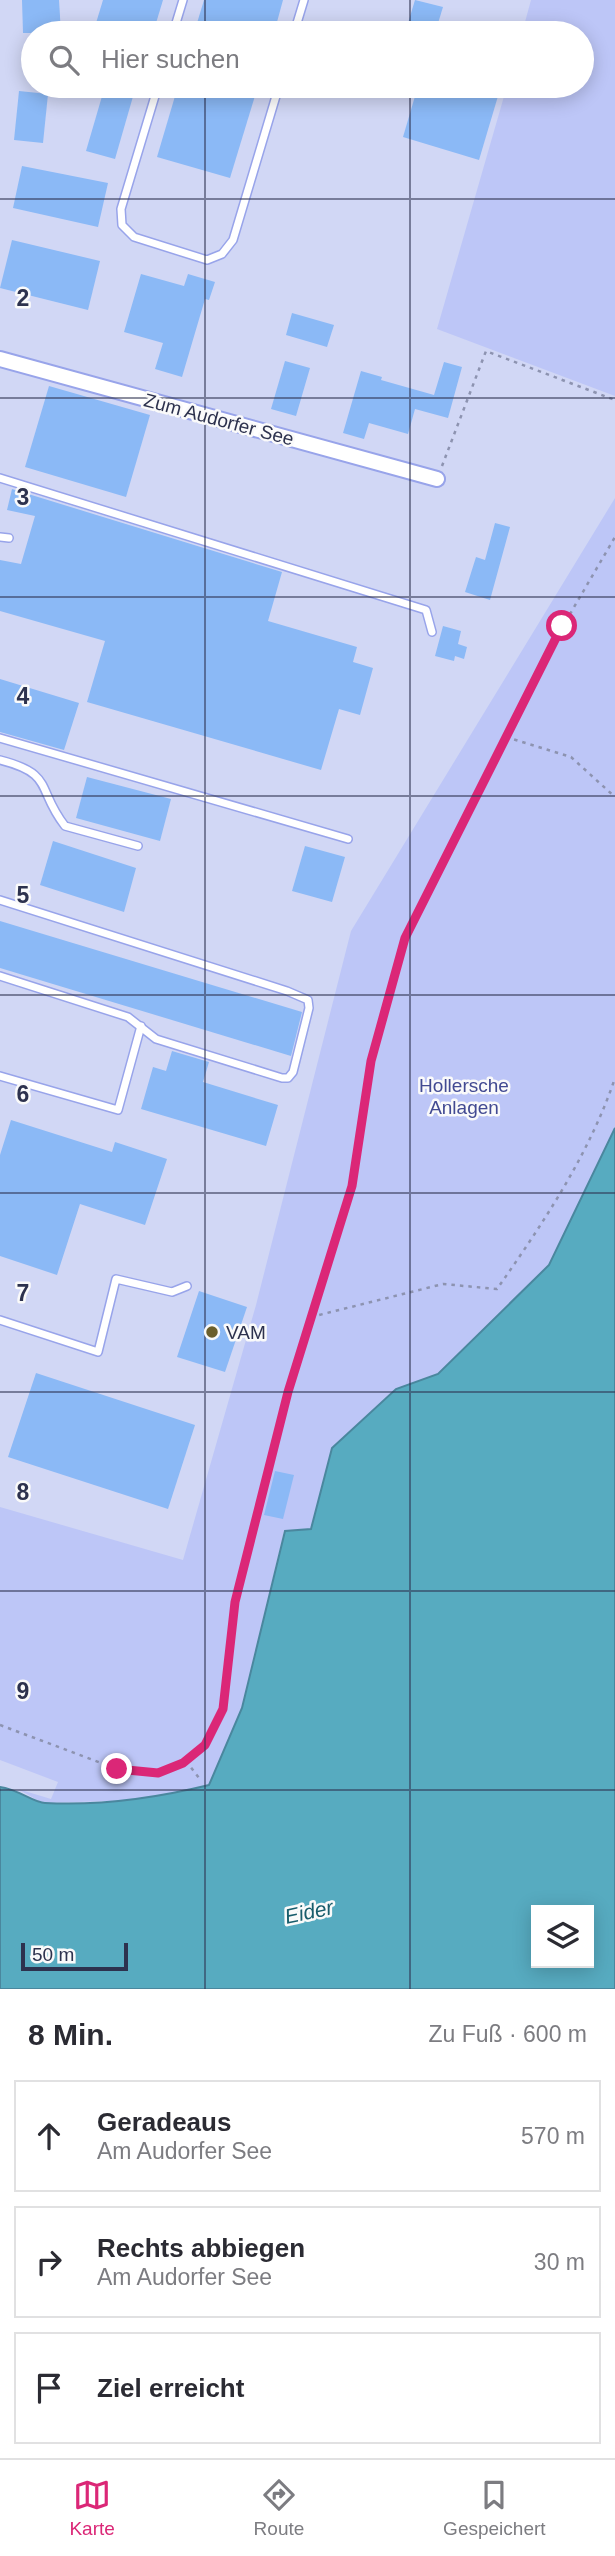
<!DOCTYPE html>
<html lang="de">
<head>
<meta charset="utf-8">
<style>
	:root { --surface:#fff; --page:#f2f2f3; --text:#2b2b33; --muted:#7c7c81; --line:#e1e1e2; --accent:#db2777 }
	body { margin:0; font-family:Helvetica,sans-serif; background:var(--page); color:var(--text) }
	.controls { position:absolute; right:21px; bottom:21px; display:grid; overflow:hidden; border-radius:0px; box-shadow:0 4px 18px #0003 }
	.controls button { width:63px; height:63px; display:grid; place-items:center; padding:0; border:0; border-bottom:2px solid var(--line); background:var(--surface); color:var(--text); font:35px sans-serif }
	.scale { position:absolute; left:21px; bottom:18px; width:107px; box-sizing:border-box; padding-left:7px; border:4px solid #2d324e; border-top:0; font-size:19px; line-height:24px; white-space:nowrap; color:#2d324e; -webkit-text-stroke:5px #fafafa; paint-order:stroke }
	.stop { position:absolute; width:21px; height:21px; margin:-16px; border:5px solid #db2777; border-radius:50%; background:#fff }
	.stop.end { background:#db2777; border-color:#fff; box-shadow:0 2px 7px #0008 }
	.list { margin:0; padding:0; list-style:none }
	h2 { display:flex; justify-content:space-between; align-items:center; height:91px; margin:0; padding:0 28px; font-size:30px }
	h2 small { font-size:23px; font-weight:400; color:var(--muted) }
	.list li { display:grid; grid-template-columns:46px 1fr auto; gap:21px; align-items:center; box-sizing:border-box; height:112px; margin:0 14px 14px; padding:0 14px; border:2px solid var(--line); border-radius:0px }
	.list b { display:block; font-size:26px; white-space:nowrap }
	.list p { margin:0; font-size:23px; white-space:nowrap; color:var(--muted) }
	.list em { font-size:23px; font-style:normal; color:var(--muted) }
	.icon { flex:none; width:38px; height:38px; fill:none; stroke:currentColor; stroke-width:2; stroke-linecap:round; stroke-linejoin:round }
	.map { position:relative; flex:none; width:615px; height:1989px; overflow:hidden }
	.search { position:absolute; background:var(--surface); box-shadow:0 4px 18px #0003; left:21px; right:21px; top:21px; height:77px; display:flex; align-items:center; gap:18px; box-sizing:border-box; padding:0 24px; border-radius:38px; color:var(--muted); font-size:26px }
	.sheet { height:469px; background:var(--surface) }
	nav { display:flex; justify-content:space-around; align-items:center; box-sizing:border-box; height:98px; border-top:2px solid var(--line); background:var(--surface); font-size:19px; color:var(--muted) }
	nav a { display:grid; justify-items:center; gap:4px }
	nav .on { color:var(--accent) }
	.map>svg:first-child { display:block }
	.green { fill:#bdc6f7 }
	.water { fill:#57abc0; stroke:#4a879e; stroke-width:2; fill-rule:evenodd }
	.building { fill:#8bb9f6 }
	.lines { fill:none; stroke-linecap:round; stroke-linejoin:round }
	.service-casing { stroke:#98a4ea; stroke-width:10 }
	.minor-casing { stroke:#98a4ea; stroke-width:18 }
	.path { stroke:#8d93b0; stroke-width:2.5; stroke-dasharray:3.5 5; stroke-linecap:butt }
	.service { stroke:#fff; stroke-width:7 }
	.minor { stroke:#fff; stroke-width:14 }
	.route { stroke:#db2777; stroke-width:9 }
	.grid { fill:none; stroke:#2d324e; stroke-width:2; stroke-opacity:0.55 }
	.poi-dot { fill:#6b5f2c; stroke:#fafafa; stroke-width:2.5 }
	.labels { text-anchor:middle; stroke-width:5; stroke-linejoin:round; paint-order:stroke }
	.street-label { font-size:19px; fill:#2d324e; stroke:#fafafa }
	.park-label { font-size:19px; fill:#424a92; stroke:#fafafa }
	.poi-label { font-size:19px; fill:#2d324e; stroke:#fafafa; text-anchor:start }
	.water-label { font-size:21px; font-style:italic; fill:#185d6c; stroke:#fafafa }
	.grid-label { font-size:23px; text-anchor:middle; font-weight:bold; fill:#2d324e; stroke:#fafafa; stroke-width:5; stroke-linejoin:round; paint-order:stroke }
</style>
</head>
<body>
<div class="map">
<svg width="615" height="1989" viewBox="0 0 615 1989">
	<rect width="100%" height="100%" fill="#d1d7f5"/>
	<!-- green -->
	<g class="green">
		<polygon points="531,0 615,0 615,396 437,329 507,86 582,86 582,33 522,33"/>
		<polygon points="615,498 615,1128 609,1143 549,1265 438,1374 396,1389 332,1448 311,1529 284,1531 242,1708 209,1785 145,1800 42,1803 18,1789 51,1799 58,1782 0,1760 0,1507 183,1560 256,1305 351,931"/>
	</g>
	<!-- water -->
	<path class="water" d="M615,1128V1989H0V1787C18,1789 34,1803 45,1803C101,1806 156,1798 209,1785L242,1708L285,1531L311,1529L332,1448L396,1389L438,1374L549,1265ZM536,1910H589V1963H536Z"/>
	<!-- building -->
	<g class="building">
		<polygon points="22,0 59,0 61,33 23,33"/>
		<polygon points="103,0 163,0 153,33 93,33"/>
		<polygon points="204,0 283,0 274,33 194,33"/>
		<polygon points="415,0 443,7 435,33 405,33"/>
		<polygon points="105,86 134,93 115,159 86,151"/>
		<polygon points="178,86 258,86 230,178 157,157"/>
		<polygon points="418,86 501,86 479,160 403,137"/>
		<polygon points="19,91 48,94 43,143 14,140"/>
		<polygon points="22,166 108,183 98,227 13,208"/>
		<polygon points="12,240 100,261 88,310 0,288"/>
		<polygon points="141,274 184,286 188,274 215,282 209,300 205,299 182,377 155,369 163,343 124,332"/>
		<polygon points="292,313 334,325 327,347 286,335"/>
		<polygon points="285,361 310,368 296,416 271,409"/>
		<polygon points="444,362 462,367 448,418 415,409 408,434 369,423 364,439 343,433 361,371 382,377 381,380 434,395"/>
		<polygon points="49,386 150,415 126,497 25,467"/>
		<polygon points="12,489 282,572 268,621 357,647 353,662 373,668 360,715 339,709 321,770 87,702 105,641 0,611 0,560 21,564 35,516 7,510"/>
		<polygon points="495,523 510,527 490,600 465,592 476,557 485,560"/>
		<polygon points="443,626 461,631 458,644 467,647 464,659 455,656 454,661 435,656"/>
		<polygon points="0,679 79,703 64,750 0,732"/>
		<polygon points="87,777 171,799 160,841 76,818"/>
		<polygon points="53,841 136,868 124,912 40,885"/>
		<polygon points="305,846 345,857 332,902 292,891"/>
		<polygon points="0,921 302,1012 291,1056 0,968"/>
		<polygon points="172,1051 209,1062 203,1082 278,1105 266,1146 141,1109 153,1067 166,1071"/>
		<polygon points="11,1120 112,1152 115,1142 167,1159 145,1225 80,1204 57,1275 0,1256 0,1155"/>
		<polygon points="199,1291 247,1307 225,1372 177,1357"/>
		<polygon points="36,1373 195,1425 168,1509 8,1457"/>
		<polygon points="275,1471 294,1475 283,1519 264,1515"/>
	</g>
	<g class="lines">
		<defs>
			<g id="service">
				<polyline points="173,33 183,0"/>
				<polyline points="294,33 304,0"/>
				<polyline points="158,86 121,209 122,225 134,237 207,260 222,254 233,240 279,86"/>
				<polyline points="0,478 426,610 432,632"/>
				<polyline points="0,537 9,538"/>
				<polyline points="0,738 348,839"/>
				<path d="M0,760C55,774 36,789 65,826L138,846"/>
				<polyline points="0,900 287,991 308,1000 309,1008 293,1072 288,1078 282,1078 156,1039 128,1017 0,976"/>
				<polyline points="0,1076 118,1110 141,1026"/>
				<polyline points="0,1320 98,1352 116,1279 172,1292 187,1286"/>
			</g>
			<polyline id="minor" points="0,359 437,479"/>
		</defs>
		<!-- service casing -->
		<use href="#service" class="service-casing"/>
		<!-- minor casing -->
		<use href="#minor" class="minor-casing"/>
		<!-- path -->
		<g class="path">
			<polyline points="442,466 486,351 615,400"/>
			<polyline points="506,737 571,757 615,797"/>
			<path d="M311,1317L443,1284L497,1289C542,1225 590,1153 615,1078"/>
			<polyline points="0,1725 117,1769 158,1773 183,1764 205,1745 223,1709 235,1602 288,1393 353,1186 371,1061 405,938 563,626 615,537"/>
			<polyline points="186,1761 199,1778"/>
		</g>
		<!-- service -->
		<use href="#service" class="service"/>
		<!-- minor -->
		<use href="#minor" class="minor"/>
	</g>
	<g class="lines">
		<!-- route -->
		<polyline class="route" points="117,1769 158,1773 183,1763 205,1745 223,1709 235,1602 288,1392 352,1186 371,1061 405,938 562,626"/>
	</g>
	<!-- grid -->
	<path class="grid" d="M205,0V33M410,0V33M205,86V1989M410,86V1989M0,199H615M0,398H615M0,597H615M0,796H615M0,995H615M0,1193H615M0,1392H615M0,1591H615M0,1790H615"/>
	<!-- markers -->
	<circle class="poi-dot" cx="212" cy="1332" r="7"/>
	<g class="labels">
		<!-- street labels -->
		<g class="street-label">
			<text transform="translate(219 419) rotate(15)" y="7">Zum Audorfer See</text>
		</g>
		<!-- park labels -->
		<g class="park-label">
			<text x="464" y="1092">Hollersche<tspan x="464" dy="22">Anlagen</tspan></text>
		</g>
		<!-- poi labels -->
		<g class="poi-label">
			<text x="226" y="1339">VAM</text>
		</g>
		<!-- water labels -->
		<g class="water-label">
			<text transform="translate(309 1912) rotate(-12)" y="7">Eider</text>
		</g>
	</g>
	<g class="grid-label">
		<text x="23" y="306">2</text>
		<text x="23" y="505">3</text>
		<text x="23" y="704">4</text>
		<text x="23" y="903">5</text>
		<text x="23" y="1102">6</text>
		<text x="23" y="1301">7</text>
		<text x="23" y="1500">8</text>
		<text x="23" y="1699">9</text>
	</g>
</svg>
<div class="controls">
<button><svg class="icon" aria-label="layers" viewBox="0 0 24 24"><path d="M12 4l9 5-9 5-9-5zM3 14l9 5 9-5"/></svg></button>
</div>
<div class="scale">50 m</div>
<div class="stop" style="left:562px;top:626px"></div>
<div class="stop end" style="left:117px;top:1769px"></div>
<div class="search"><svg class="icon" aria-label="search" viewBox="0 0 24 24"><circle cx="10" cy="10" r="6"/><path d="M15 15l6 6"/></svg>Hier suchen</div>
</div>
<section class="sheet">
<h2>8 Min.<small>Zu Fuß · 600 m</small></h2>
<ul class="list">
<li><svg class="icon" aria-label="ahead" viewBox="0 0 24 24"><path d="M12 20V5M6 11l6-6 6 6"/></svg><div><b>Geradeaus</b><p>Am Audorfer See</p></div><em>570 m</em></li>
<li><svg class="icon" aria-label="right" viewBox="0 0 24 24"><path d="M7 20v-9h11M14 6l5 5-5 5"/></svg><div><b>Rechts abbiegen</b><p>Am Audorfer See</p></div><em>30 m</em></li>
<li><svg class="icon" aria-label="arrive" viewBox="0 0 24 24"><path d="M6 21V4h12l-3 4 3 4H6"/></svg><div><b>Ziel erreicht</b></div></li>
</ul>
</section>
<nav>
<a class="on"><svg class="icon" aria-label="map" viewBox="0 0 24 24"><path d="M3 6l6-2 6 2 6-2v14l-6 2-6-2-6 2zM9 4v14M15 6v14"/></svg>Karte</a>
<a><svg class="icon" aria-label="directions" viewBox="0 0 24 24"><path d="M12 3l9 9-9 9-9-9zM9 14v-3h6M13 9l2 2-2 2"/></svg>Route</a>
<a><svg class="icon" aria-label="saved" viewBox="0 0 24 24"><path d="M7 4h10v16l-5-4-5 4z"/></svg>Gespeichert</a>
</nav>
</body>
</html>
